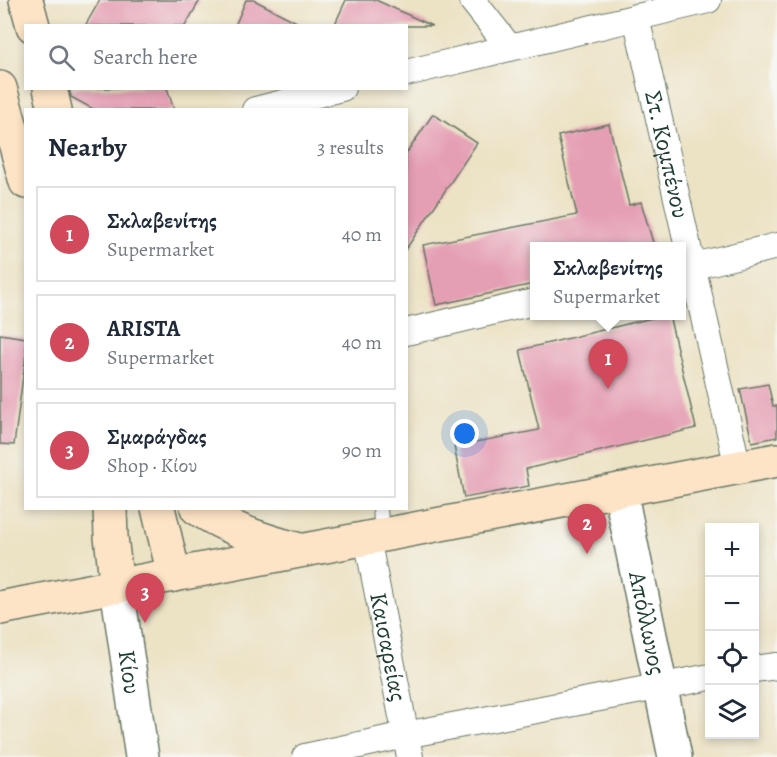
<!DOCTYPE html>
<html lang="en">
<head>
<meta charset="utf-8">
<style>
	:root { --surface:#fff; --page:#f6f6f7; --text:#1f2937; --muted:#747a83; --line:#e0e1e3; --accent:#d1495b }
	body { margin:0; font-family:Alegreya,serif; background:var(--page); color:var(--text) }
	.controls { position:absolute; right:18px; bottom:18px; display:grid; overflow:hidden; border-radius:0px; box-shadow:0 3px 9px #0003 }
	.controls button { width:54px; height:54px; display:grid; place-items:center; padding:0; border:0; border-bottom:2px solid var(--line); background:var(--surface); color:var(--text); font:30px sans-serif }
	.you { position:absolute; left:465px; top:434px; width:21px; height:21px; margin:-15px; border:4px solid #fff; border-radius:50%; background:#1a73e8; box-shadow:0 0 0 9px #1a73e833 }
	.badge { display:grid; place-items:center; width:39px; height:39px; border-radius:50%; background:var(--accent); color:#fff; font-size:20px; font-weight:700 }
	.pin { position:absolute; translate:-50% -50px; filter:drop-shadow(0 2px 3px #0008) }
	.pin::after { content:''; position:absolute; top:32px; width:21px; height:18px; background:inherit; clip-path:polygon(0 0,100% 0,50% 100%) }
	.popup { position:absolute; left:530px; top:242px; width:156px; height:78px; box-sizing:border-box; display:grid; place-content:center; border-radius:0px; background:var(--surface); filter:drop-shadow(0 2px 4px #0005); font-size:20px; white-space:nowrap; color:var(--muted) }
	.popup b { font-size:22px; color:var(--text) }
	.popup::after { content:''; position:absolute; left:50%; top:100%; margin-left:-12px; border:12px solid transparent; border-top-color:var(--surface) }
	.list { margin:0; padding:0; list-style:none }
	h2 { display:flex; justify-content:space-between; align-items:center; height:78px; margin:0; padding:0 24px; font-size:26px }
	h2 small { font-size:20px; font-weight:400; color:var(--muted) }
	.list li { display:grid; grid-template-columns:39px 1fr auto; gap:18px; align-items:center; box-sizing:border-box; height:96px; margin:0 12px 12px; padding:0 12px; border:2px solid var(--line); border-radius:0px }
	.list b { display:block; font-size:22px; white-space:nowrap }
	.list p { margin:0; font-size:20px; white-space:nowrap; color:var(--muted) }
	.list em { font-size:20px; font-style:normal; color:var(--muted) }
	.icon { flex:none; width:33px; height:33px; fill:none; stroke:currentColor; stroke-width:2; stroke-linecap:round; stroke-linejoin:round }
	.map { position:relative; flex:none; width:777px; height:757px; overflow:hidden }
	.search { position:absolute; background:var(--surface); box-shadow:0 3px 9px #0003; left:24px; top:24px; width:384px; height:66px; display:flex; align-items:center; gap:15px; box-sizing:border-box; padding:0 21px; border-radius:0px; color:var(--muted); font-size:22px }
	.panel { position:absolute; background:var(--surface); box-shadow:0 3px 9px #0003; left:24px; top:108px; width:384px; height:402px; border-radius:0px }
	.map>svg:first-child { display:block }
	.building { fill:#e59fb4 }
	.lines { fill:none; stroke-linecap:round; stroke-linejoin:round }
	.service-casing { stroke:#677766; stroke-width:16 }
	.minor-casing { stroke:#677766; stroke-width:28 }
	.tertiary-casing { stroke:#677766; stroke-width:36 }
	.secondary-casing { stroke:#677766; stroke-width:36 }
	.service { stroke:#fff; stroke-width:14 }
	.minor { stroke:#fff; stroke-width:26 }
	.tertiary { stroke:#fff; stroke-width:33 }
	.secondary { stroke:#fee4c6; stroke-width:33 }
	.labels { text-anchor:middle; stroke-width:4.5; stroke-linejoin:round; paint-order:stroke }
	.street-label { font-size:24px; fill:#1f3d34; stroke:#f6f6f2 }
</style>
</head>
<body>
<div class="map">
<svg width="777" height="757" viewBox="0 0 777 757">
	<rect width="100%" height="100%" fill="#f6f6f2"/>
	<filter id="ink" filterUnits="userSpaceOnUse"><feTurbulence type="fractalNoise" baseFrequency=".0167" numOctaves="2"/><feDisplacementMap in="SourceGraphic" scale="12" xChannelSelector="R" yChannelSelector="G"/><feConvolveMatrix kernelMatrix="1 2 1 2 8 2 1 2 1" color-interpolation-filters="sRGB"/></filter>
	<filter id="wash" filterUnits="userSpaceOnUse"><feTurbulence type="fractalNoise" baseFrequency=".008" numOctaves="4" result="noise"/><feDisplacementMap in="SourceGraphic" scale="24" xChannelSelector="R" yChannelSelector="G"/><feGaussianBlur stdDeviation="1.35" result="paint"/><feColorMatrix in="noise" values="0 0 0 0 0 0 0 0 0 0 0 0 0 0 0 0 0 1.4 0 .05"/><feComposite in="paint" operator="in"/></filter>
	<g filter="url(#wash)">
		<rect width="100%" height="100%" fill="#ece2c4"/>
		<g id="blocks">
			<!-- building -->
			<g class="building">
				<polygon points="100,0 200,0 185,26 85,26"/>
				<polygon points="246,0 254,0 304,26 235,26"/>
				<polygon points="346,0 376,0 432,26 334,26"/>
				<polygon points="69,88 167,88 174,110 95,110 71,97"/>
				<polygon points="433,114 477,143 406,249 406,154"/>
				<polygon points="609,124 629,205 641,202 654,246 534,246 534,284 436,305 423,245 577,215 558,136"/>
				<polygon points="664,315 669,315 696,428 526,469 529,486 464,498 454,446 539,430 520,350"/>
				<polygon points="0,334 26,338 26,353 14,445 0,444"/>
				<polygon points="768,384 773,406 777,406 777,437 752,442 740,389"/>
			</g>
		</g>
	</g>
	<g filter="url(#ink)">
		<use href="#blocks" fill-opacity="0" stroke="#677766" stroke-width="1.5"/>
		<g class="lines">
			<defs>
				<polyline id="service" points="380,508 382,535"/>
				<g id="minor">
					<polyline points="472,0 510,48"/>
					<path id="s1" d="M636,17L738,468"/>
					<polyline points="406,73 708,0"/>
					<polyline points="255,110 342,88"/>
					<polyline points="682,269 777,246"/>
					<polyline points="406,332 534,302"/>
					<path id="s2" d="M367,538L410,757"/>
					<polyline points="754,669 777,666"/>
					<polyline points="305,757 405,735 710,677"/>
				</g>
				<g id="tertiary">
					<path id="s3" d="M620,490L675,757"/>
					<path id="s4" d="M117,587L142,757"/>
				</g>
				<g id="secondary">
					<polyline points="26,0 33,26"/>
					<polyline points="0,88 26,182"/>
					<polyline points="50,88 55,110"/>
					<polyline points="110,508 111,537 117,587"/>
					<polyline points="158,508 174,575"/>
					<path d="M197,508C227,528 261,540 296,549"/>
					<polyline points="0,608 777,460"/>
				</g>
			</defs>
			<!-- service casing -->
			<use href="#service" class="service-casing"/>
			<!-- minor casing -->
			<use href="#minor" class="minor-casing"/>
			<!-- tertiary casing -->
			<use href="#tertiary" class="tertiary-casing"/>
			<!-- secondary casing -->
			<use href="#secondary" class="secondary-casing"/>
			<!-- service -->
			<use href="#service" class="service"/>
			<!-- minor -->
			<use href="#minor" class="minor"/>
			<!-- tertiary -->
			<use href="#tertiary" class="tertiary"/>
			<!-- secondary -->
			<use href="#secondary" class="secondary"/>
		</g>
	</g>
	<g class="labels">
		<!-- street labels -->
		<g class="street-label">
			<text dy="8" stroke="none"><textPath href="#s1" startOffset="141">Στ. Κομπένου</textPath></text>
			<text dy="8" stroke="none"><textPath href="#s3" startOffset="136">Απόλλωνος</textPath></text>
			<text dy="8" stroke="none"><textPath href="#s2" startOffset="111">Καισαρείας</textPath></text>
			<text dy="8" stroke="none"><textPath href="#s4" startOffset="86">Κίου</textPath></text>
		</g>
	</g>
</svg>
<div class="controls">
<button>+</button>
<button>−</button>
<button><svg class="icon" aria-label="locate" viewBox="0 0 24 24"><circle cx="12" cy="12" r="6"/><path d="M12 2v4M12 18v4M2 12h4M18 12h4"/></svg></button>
<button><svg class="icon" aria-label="layers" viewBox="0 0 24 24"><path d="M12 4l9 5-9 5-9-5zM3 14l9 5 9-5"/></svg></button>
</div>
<div class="you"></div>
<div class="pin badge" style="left:608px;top:389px">1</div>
<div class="popup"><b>Σκλαβενίτης</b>Supermarket</div>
<div class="pin badge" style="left:587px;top:554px">2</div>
<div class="pin badge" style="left:145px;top:623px">3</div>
<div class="search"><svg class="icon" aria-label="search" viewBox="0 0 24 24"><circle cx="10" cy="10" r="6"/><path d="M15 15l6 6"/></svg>Search here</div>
<section class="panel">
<h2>Nearby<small>3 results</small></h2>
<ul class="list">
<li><span class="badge">1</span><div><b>Σκλαβενίτης</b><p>Supermarket</p></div><em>40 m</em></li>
<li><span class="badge">2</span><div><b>ARISTA</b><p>Supermarket</p></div><em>40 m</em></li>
<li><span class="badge">3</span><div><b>Σμαράγδας</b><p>Shop · Κίου</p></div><em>90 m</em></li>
</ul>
</section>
</div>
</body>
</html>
